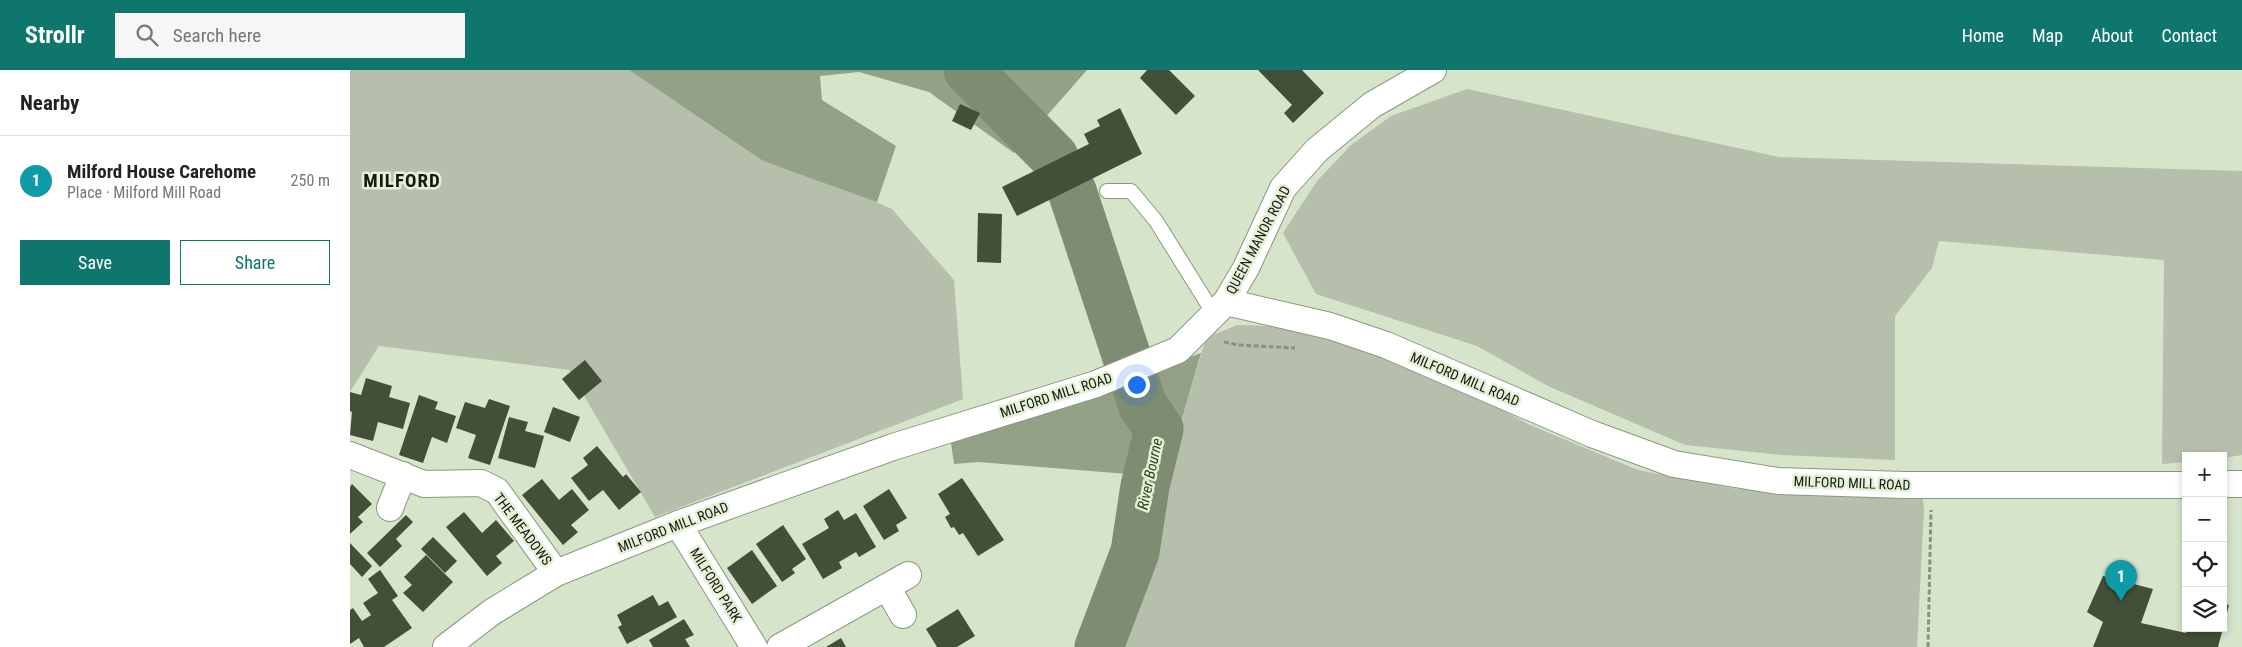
<!DOCTYPE html>
<html lang="en">
<head>
<meta charset="utf-8">
<style>
	:root { --surface:#fff; --page:#f6f6f6; --text:#222; --muted:#767676; --line:#e0e0e0; --accent:#0f766e }
	body { margin:0; font-family:"Roboto Condensed",sans-serif; background:var(--page); color:var(--text) }
	.controls { position:absolute; right:15px; bottom:15px; display:grid; overflow:hidden; border-radius:0px; box-shadow:0 2px 8px #0003 }
	.controls button { width:45px; height:45px; display:grid; place-items:center; padding:0; border:0; border-bottom:1px solid var(--line); background:var(--surface); color:var(--text); font:25px sans-serif }
	.you { position:absolute; left:786px; top:314px; width:18px; height:18px; margin:-12px; border:4px solid #fff; border-radius:50%; background:#1a73e8; box-shadow:0 0 0 8px #1a73e833 }
	.badge { display:grid; place-items:center; width:32px; height:32px; border-radius:50%; background:var(--accent); color:#fff; font-size:16px; font-weight:700 }
	.pin { position:absolute; translate:-50% -41px; filter:drop-shadow(0 1px 2px #0008) }
	.pin::after { content:''; position:absolute; top:26px; width:18px; height:15px; background:inherit; clip-path:polygon(0 0,100% 0,50% 100%) }
	.list { margin:0; padding:0; list-style:none }
	h2 { display:flex; justify-content:space-between; align-items:center; height:65px; margin:0; padding:0 20px; font-size:21px }
	h2 small { font-size:16px; font-weight:400; color:var(--muted) }
	.list li { display:grid; grid-template-columns:32px 1fr auto; gap:15px; align-items:center; box-sizing:border-box; height:90px; padding:0 20px; border-top:1px solid var(--line) }
	.list b { display:block; font-size:19px; white-space:nowrap }
	.list p { margin:0; font-size:16px; white-space:nowrap; color:var(--muted) }
	.list em { font-size:16px; font-style:normal; color:var(--muted) }
	.actions { display:flex; gap:10px; padding:15px 20px }
	.actions a { flex:1; padding:11px 0; border:1px solid var(--accent); border-radius:0px; text-align:center; font-size:18px; color:var(--accent) }
	.actions .main { background:var(--accent); color:#fff }
	.icon { flex:none; width:28px; height:28px; fill:none; stroke:currentColor; stroke-width:2; stroke-linecap:round; stroke-linejoin:round }
	.map { position:relative; flex:none; width:1892px; height:577px; overflow:hidden }
	header { display:flex; align-items:center; gap:30px; box-sizing:border-box; height:70px; padding:0 25px; background:var(--accent); color:#fff }
	header strong { font-size:24px }
	nav { display:flex; gap:28px; margin-inline-start:auto; font-size:18px }
	.search { width:350px; height:45px; background:var(--page); display:flex; align-items:center; gap:12px; box-sizing:border-box; padding:0 18px; border-radius:0px; color:var(--muted); font-size:19px }
	main { display:flex }
	aside { flex:1; background:var(--surface) }
	.map>svg:first-child { display:block }
	.green { fill:#b5bfac }
	.forest { fill:#93a186 }
	.lines { fill:none; stroke-linecap:round; stroke-linejoin:round }
	.river { stroke:#7e8c72; stroke-width:49 }
	.building { fill:#434f39 }
	.lane-casing { stroke:#8b9880; stroke-width:16 }
	.street-casing { stroke:#8b9880; stroke-width:28 }
	.path { stroke:#88927f; stroke-width:3; stroke-dasharray:5 2.5; stroke-linecap:butt }
	.lane { stroke:#fff; stroke-width:14 }
	.street { stroke:#fff; stroke-width:26 }
	.labels { text-anchor:middle; stroke-width:5; stroke-linejoin:round; paint-order:stroke }
	.street-label { font-size:14px; fill:#151910; stroke:#e3f1d7 }
	.water-label { font-size:15px; font-style:italic; fill:#2f4318; stroke:#e3f1d7 }
	.district-label { font-size:19px; font-weight:bold; letter-spacing:1px; fill:#151910; stroke:#e3f1d7 }
</style>
</head>
<body>
<header>
<strong>Strollr</strong>
<div class="search"><svg class="icon" aria-label="search" viewBox="0 0 24 24"><circle cx="10" cy="10" r="6"/><path d="M15 15l6 6"/></svg>Search here</div>
<nav><a>Home</a><a>Map</a><a>About</a><a>Contact</a></nav>
</header>
<main>
<aside>
<h2>Nearby<small></small></h2>
<ul class="list">
<li><span class="badge" style="background:#0f9aa8">1</span><div><b>Milford House Carehome</b><p>Place · Milford Mill Road</p></div><em>250 m</em></li>
</ul>
<div class="actions"><a class="main">Save</a><a>Share</a></div>
</aside>
<div class="map">
<svg width="1892" height="577" viewBox="0 0 1892 577">
	<rect width="100%" height="100%" fill="#d6e4ca"/>
	<!-- green -->
	<g class="green">
		<polygon points="0,0 279,0 413,91 508,124 542,139 604,210 613,329 305,447 219,300 29,276 0,322"/>
		<polygon points="1117,19 1429,87 1892,101 1892,385 1873,388 1873,386 1836,386 1836,392 1812,394 1814,190 1589,171 1582,198 1545,246 1545,390 1432,385 1335,375 1198,316 1127,276 966,224 933,163 967,111 1001,75 1041,46"/>
		<polygon points="887,255 926,256 974,265 1068,295 1180,355 1288,400 1387,419 1572,425 1574,439 1567,577 764,577 856,268"/>
	</g>
	<!-- forest -->
	<g class="forest">
		<polygon points="279,0 737,0 664,83 579,22 509,2 470,6 472,30 546,76 527,132 413,91"/>
		<polygon points="851,283 815,407 628,392 604,394 601,373"/>
	</g>
	<g class="lines">
		<!-- river -->
		<g class="river">
			<polyline points="618,0 704,87"/>
			<polyline points="722,121 793,336 809,359 795,416 785,482 749,577"/>
		</g>
	</g>
	<!-- building -->
	<g class="building">
		<polygon points="797,0 819,0 845,26 826,45 790,8"/>
		<polygon points="908,0 952,0 974,23 943,53 934,43 942,35"/>
		<polygon points="610,34 630,43 621,60 602,51"/>
		<polygon points="770,38 792,84 667,146 652,117 739,74 734,64 750,56 747,50"/>
		<polygon points="628,143 652,144 651,193 627,192"/>
		<polygon points="235,290 252,311 229,330 212,309"/>
		<polygon points="16,308 42,316 39,327 60,333 53,359 28,352 23,371 0,365 2,342 0,341 0,322 11,325"/>
		<polygon points="69,325 88,332 85,339 106,346 97,373 82,367 73,393 49,385"/>
		<polygon points="139,329 160,336 140,395 118,388 126,365 106,358 115,332 135,338"/>
		<polygon points="203,337 230,347 220,372 194,362"/>
		<polygon points="159,347 178,352 175,361 194,366 185,398 148,388"/>
		<polygon points="247,376 273,407 276,404 291,422 269,440 253,420 239,431 221,408 238,395 233,388"/>
		<polygon points="612,408 654,470 628,486 613,463 609,465 604,457 601,458 595,447 600,444 588,424"/>
		<polygon points="192,409 209,430 222,419 239,440 221,455 228,462 213,475 172,425"/>
		<polygon points="2,414 22,434 8,447 13,452 0,464 0,417"/>
		<polygon points="539,419 557,448 546,455 549,461 534,470 513,436"/>
		<polygon points="488,440 494,450 506,443 526,477 509,487 506,482 489,492 492,498 473,509 452,474 479,458 474,449"/>
		<polygon points="114,442 132,463 146,450 164,471 146,486 152,493 137,506 96,457"/>
		<polygon points="56,445 63,452 46,469 52,476 30,497 17,483"/>
		<polygon points="433,455 456,489 442,499 445,503 432,512 406,474"/>
		<polygon points="83,467 107,491 95,503 71,479"/>
		<polygon points="0,473 22,496 12,507 0,494"/>
		<polygon points="402,480 427,516 402,534 377,498"/>
		<polygon points="76,485 103,512 73,542 53,523 62,515 54,507"/>
		<polygon points="30,500 48,526 42,530 62,558 34,577 14,577 9,568 0,574 0,540 3,538 12,551 21,545 13,533 28,523 18,509"/>
		<polygon points="1753,506 1803,519 1791,553 1836,563 1837,558 1873,558 1868,577 1743,577 1753,552 1737,542"/>
		<polygon points="303,525 309,536 318,531 327,547 277,574 268,557 272,555 267,545"/>
		<polygon points="1873,534 1879,535 1874,554 1873,554"/>
		<polygon points="608,539 625,566 607,577 587,577 576,559"/>
		<polygon points="334,549 344,565 335,569 340,577 303,577 299,570"/>
		<polygon points="491,568 496,577 476,577"/>
	</g>
	<g class="lines">
		<defs>
			<polyline id="lane" points="757,121 781,121 806,151 864,244"/>
			<g id="street">
				<polyline points="876,232 980,256 1036,275 1242,364 1324,394 1428,411 1554,415 1836,415"/>
				<polyline points="0,385 74,414 131,413 147,421 206,503"/>
				<polyline points="1873,414 1892,414"/>
				<polyline points="40,438 53,405"/>
				<polyline points="328,454 404,577"/>
				<polyline points="537,517 553,545"/>
				<polyline points="96,577 142,542 206,503 328,454 543,377 746,314 828,280 876,232 896,198 933,118 967,80 1022,35 1083,0"/>
				<polyline points="430,577 558,505"/>
			</g>
		</defs>
		<!-- lane casing -->
		<use href="#lane" class="lane-casing"/>
		<!-- street casing -->
		<use href="#street" class="street-casing"/>
		<!-- path -->
		<g class="path">
			<polyline points="874,272 888,275 945,278"/>
			<polyline points="1578,577 1581,440"/>
		</g>
		<!-- lane -->
		<use href="#lane" class="lane"/>
		<!-- street -->
		<use href="#street" class="street"/>
	</g>
	<g class="labels">
		<!-- street labels -->
		<g class="street-label">
			<text transform="translate(908 170) rotate(-62)" y="5">QUEEN MANOR ROAD</text>
			<text transform="translate(1115 309) rotate(23)" y="5">MILFORD MILL ROAD</text>
			<text transform="translate(706 325) rotate(-18)" y="5">MILFORD MILL ROAD</text>
			<text transform="translate(1502 413) rotate(2)" y="5">MILFORD MILL ROAD</text>
			<text transform="translate(323 457) rotate(-21)" y="5">MILFORD MILL ROAD</text>
			<text transform="translate(173 459) rotate(53)" y="5">THE MEADOWS</text>
			<text transform="translate(366 515) rotate(58)" y="5">MILFORD PARK</text>
		</g>
		<!-- water labels -->
		<g class="water-label">
			<text transform="translate(800 404) rotate(-78)" y="5">River Bourne</text>
		</g>
		<!-- district labels -->
		<g class="district-label">
			<text x="52" y="117">MILFORD</text>
		</g>
	</g>
</svg>
<div class="controls">
<button>+</button>
<button>−</button>
<button><svg class="icon" aria-label="locate" viewBox="0 0 24 24"><circle cx="12" cy="12" r="6"/><path d="M12 2v4M12 18v4M2 12h4M18 12h4"/></svg></button>
<button><svg class="icon" aria-label="layers" viewBox="0 0 24 24"><path d="M12 4l9 5-9 5-9-5zM3 14l9 5 9-5"/></svg></button>
</div>
<div class="you"></div>
<div class="pin badge" style="left:1771px;top:531px;background:#0f9aa8">1</div>
</div>
</main>
</body>
</html>
